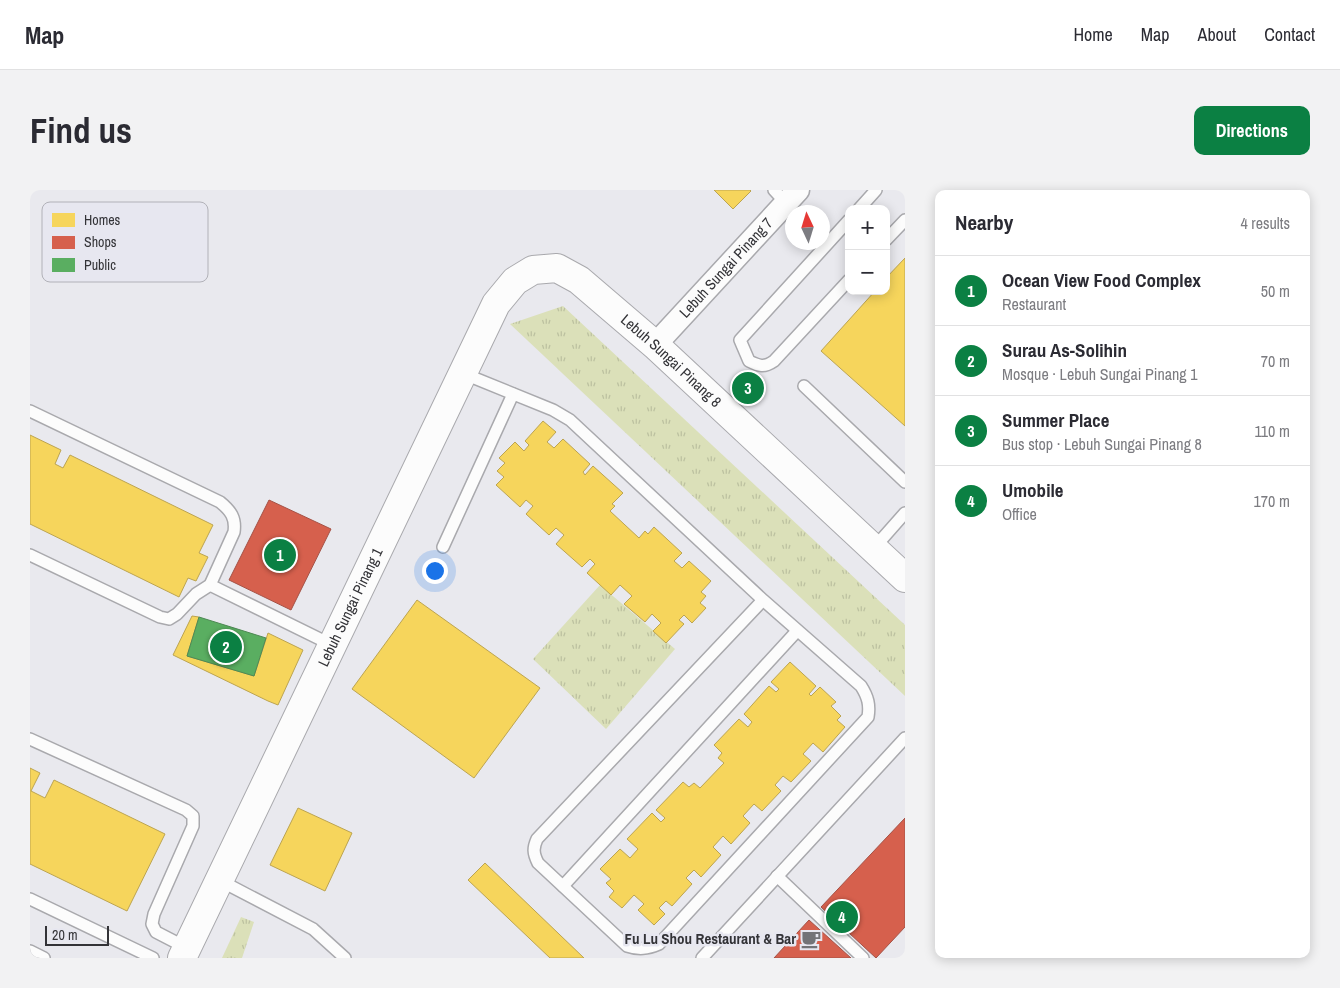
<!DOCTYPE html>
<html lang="en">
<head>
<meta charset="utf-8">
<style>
	:root { --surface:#fff; --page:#f2f2f3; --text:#2b2b33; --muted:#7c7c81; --line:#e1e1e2; --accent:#0b8043 }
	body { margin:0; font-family:"Archivo Narrow",sans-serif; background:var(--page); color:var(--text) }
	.controls { position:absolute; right:15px; top:15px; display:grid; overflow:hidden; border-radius:10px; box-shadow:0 2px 12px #0003 }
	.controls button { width:45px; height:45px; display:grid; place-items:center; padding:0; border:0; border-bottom:1px solid var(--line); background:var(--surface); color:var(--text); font:25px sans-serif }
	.compass { position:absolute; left:755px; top:15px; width:45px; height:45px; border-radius:50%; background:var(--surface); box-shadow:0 2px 12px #0003; rotate:356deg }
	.scale { position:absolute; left:15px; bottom:12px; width:64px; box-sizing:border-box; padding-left:5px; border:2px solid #333337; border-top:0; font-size:14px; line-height:18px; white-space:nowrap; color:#333337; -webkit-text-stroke:4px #e7e7f0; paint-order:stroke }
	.you { position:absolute; left:404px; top:380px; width:18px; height:18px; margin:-12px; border:4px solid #fff; border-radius:50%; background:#1a73e8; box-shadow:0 0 0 8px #1a73e833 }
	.badge { display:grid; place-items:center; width:32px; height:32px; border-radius:50%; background:var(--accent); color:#fff; font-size:16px; font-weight:700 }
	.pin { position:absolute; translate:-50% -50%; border:2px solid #fff; box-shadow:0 1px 5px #0006 }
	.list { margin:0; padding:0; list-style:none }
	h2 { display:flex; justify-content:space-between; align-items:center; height:65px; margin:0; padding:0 20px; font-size:21px }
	h2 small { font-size:16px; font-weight:400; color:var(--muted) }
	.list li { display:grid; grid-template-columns:32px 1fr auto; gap:15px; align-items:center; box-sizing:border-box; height:70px; padding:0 20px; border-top:1px solid var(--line) }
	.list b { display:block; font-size:19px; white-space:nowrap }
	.list p { margin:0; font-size:16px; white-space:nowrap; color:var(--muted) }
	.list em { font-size:16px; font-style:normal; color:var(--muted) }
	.map { position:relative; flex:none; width:875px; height:768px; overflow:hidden; border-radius:10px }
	header { display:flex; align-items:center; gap:30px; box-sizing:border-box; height:70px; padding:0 25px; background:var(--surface); border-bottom:1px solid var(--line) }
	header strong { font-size:24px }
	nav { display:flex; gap:28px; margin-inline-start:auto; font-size:18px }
	.intro { display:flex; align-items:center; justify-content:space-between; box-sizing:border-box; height:120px; padding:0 30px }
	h1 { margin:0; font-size:35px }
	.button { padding:12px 22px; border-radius:10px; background:var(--accent); color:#fff; font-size:18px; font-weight:700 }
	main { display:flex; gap:30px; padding:0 30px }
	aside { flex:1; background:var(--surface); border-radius:10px; box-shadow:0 2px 12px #0003 }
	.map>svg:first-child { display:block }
	.grass { fill:url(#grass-tufts) }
	.homes { fill:#f6d55c; stroke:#bca451 }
	.shops { fill:#d6604d; stroke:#a55246 }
	.public { fill:#5aae61; stroke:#4e8954 }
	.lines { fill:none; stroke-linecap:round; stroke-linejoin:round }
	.service-casing { stroke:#a9a9ad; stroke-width:14 }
	.minor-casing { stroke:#a9a9ad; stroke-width:25 }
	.tertiary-casing { stroke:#a9a9ad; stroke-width:30 }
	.service { stroke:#fcfcfc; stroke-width:11 }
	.minor { stroke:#fcfcfc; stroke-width:22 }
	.tertiary { stroke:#fcfcfc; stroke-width:28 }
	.labels { text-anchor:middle; stroke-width:5; stroke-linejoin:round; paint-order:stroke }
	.street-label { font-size:15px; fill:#333337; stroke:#e7e7f0 }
	.poi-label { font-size:15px; font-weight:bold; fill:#333337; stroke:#e7e7f0; text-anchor:end }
	.key { fill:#e7e7f0; stroke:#b1b1b8; stroke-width:1 }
	.key-label { font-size:14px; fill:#333337 }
</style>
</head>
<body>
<header>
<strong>Map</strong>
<nav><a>Home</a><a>Map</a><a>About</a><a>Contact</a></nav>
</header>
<div class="intro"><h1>Find us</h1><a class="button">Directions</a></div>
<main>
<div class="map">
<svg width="875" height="768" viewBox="0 0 875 768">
	<defs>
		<pattern id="grass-tufts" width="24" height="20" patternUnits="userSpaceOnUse" patternTransform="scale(1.25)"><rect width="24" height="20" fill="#dbe0b9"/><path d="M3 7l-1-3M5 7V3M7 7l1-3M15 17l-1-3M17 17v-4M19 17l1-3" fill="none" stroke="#bcc1a0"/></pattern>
	</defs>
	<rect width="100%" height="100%" fill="#e9e9ee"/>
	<!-- grass -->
	<g class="grass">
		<polygon points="533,116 875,435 875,506 480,134"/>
		<polygon points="570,395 645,459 576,539 503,469"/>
		<polygon points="211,727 224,732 212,768 192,768"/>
	</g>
	<!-- homes -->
	<g class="homes">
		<polygon points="684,0 720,0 721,1 703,19"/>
		<polygon points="875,68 875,236 791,161 845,101 856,101 856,88"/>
		<polygon points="513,231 526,242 517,252 524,258 533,249 560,274 553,282 555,285 563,276 593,303 582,314 585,316 580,321 609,348 615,341 618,344 624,337 652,363 644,371 652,378 659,371 681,391 671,402 676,406 670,413 676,418 662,433 654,425 649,430 654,434 636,453 623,441 631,433 622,424 615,432 594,414 602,406 590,395 581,405 557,383 565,374 560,369 552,377 526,354 534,345 526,338 519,345 496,324 503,316 496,310 490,317 466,295 474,287 467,281 475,273 469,268 485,252 494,261 499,255 495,251"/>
		<polygon points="0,245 31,260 25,274 33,278 40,265 183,335 169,363 178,367 166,391 158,388 149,407 0,334"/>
		<polygon points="387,410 510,498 444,588 322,499"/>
		<polygon points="162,426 169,427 157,466 224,486 238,443 273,460 248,515 238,511 143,465"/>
		<polygon points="760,472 786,496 779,504 781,506 790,497 806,512 801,516 811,526 807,530 815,537 793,562 783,553 773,564 781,571 761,592 753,586 745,595 751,601 732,621 724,614 713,626 720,633 701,654 693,646 683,657 691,665 671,687 664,680 656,688 662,694 642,716 636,711 629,718 635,724 624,735 608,720 614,714 604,705 592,718 579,707 584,701 576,693 581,689 570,679 590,659 600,668 608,659 597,649 622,623 631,632 635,628 626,620 653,592 659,597 664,593 670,598 694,573 688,568 692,563 684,555 709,529 718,537 722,532 714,524 739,496 746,502 749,499 741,492"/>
		<polygon points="0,578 10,583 1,601 15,608 24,590 135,644 97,721 0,674"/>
		<polygon points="268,618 322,643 295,701 240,675"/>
		<polygon points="455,673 554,768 520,768 438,690"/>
	</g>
	<!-- shops -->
	<g class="shops">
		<polygon points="239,310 301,339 261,420 199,390"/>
		<polygon points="875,628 875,737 846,768 791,717"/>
		<polygon points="779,730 821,768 744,768"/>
	</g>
	<!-- public -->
	<polygon class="public" points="169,427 236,448 224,486 157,466"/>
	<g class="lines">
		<defs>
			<g id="service">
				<polyline points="744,0 756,13"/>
				<polyline points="829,19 846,0"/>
				<path d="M819,30L710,150L719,171C729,176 734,178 744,171L819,90"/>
				<polyline points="856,50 875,30"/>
				<path d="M432,183L523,220L540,230L733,410L831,496C838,507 840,515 838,527L629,754C617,759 609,760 597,756L508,673C503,663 503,658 507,649L733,410"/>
				<polyline points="774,196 875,292"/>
				<path d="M0,221L190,312C201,321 206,328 204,342L180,395L166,404L147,424L139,429L130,427L0,365"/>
				<polyline points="413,357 483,204"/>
				<polyline points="844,358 875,323"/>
				<polyline points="180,395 302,455"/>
				<polyline points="0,549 156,620 163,626 163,636 124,724 122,734 126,742 157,758"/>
				<polyline points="747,686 833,768"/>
				<polyline points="189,690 283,739 315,768"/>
				<polyline points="533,696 767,441"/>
				<polyline points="0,709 123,768"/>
				<polyline points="0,761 14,768"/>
				<polyline points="672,768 875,548"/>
			</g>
			<g id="minor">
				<path id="s1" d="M625,155L768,0"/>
			</g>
			<g id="tertiary">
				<path id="s2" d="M152,768L466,114L485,91L503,80L527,78L549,90L625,155L875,388"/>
			</g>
		</defs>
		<!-- service casing -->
		<use href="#service" class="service-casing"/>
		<!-- minor casing -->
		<use href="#minor" class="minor-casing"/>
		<!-- tertiary casing -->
		<use href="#tertiary" class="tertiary-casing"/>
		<!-- service -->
		<use href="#service" class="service"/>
		<!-- minor -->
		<use href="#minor" class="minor"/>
		<!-- tertiary -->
		<use href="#tertiary" class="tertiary"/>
	</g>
	<!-- icons -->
	<defs>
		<symbol id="cafe-bare" viewBox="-9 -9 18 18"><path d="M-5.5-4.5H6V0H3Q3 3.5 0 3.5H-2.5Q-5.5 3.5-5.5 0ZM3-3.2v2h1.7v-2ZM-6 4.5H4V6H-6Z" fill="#737377" stroke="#e7e7f0" stroke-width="2.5" paint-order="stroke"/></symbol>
	</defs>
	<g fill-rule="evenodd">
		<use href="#cafe-bare" x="767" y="735" width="28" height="28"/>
	</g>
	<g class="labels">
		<!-- street labels -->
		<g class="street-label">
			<text dy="5" stroke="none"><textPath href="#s1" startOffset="105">Lebuh Sungai Pinang 7</textPath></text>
			<text dy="5" stroke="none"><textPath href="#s2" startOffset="948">Lebuh Sungai Pinang 8</textPath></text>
			<text dy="5" stroke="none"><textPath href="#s2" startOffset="389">Lebuh Sungai Pinang 1</textPath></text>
		</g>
		<!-- poi labels -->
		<g class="poi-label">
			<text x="766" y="754">Fu Lu Shou Restaurant &amp; Bar</text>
		</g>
	</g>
	<!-- legend -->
	<rect x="12" y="12" width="166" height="80" rx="8" class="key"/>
	<rect x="22" y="23" width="23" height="14" fill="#f6d55c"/>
	<rect x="22" y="46" width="23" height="13" fill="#d6604d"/>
	<rect x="22" y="68" width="23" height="14" fill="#5aae61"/>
	<g class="key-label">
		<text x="54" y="35">Homes</text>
		<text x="54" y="57">Shops</text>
		<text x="54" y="80">Public</text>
	</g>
</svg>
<div class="controls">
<button>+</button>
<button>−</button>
</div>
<svg class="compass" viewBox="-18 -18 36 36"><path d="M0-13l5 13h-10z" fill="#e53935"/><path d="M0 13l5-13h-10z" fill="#7c7c81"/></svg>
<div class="scale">20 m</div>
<div class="you"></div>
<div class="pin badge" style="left:250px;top:365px">1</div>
<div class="pin badge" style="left:196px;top:457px">2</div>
<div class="pin badge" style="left:718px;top:198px">3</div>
<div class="pin badge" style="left:812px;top:727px">4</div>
</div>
<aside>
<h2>Nearby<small>4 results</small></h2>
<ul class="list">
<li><span class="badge">1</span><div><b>Ocean View Food Complex</b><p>Restaurant</p></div><em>50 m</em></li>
<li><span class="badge">2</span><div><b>Surau As-Solihin</b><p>Mosque · Lebuh Sungai Pinang 1</p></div><em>70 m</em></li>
<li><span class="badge">3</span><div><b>Summer Place</b><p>Bus stop · Lebuh Sungai Pinang 8</p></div><em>110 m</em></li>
<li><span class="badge">4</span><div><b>Umobile</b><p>Office</p></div><em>170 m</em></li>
</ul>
</aside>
</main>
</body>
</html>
